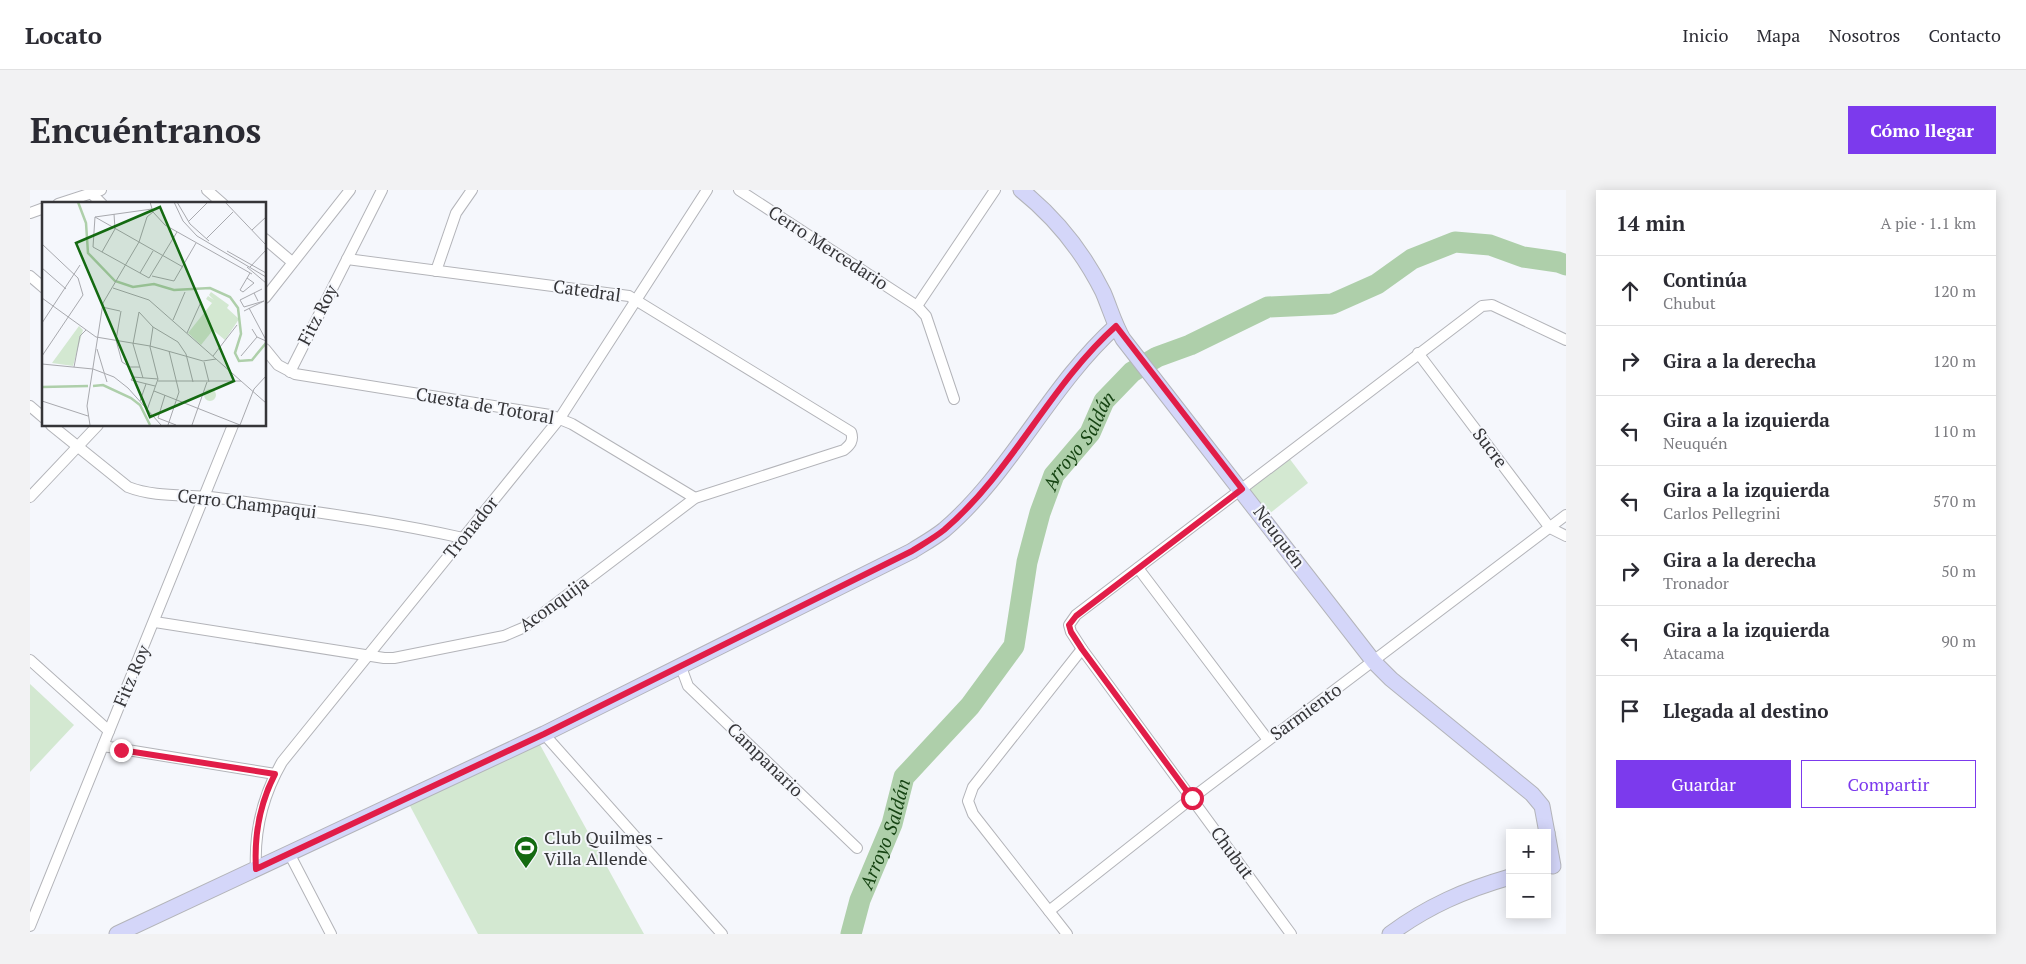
<!DOCTYPE html>
<html lang="es">
<head>
<meta charset="utf-8">
<style>
	:root { --surface:#fff; --page:#f2f2f3; --text:#2b2b33; --muted:#7c7c81; --line:#e1e1e2; --accent:#7c3aed }
	body { margin:0; font-family:"PT Serif",serif; background:var(--page); color:var(--text) }
	.controls { position:absolute; right:15px; bottom:15px; display:grid; overflow:hidden; border-radius:0px; box-shadow:0 2px 12px #0003 }
	.controls button { width:45px; height:45px; display:grid; place-items:center; padding:0; border:0; border-bottom:1px solid var(--line); background:var(--surface); color:var(--text); font:25px sans-serif }
	.stop { position:absolute; width:15px; height:15px; margin:-11px; border:4px solid #e11d48; border-radius:50%; background:#fff }
	.stop.end { background:#e11d48; border-color:#fff; box-shadow:0 1px 5px #0008 }
	.list { margin:0; padding:0; list-style:none }
	h2 { display:flex; justify-content:space-between; align-items:center; height:65px; margin:0; padding:0 20px; font-size:21px }
	h2 small { font-size:16px; font-weight:400; color:var(--muted) }
	.list li { display:grid; grid-template-columns:32px 1fr auto; gap:15px; align-items:center; box-sizing:border-box; height:70px; padding:0 20px; border-top:1px solid var(--line) }
	.list b { display:block; font-size:19px; white-space:nowrap }
	.list p { margin:0; font-size:16px; white-space:nowrap; color:var(--muted) }
	.list em { font-size:16px; font-style:normal; color:var(--muted) }
	.actions { display:flex; gap:10px; padding:15px 20px }
	.actions a { flex:1; padding:11px 0; border:1px solid var(--accent); border-radius:0px; text-align:center; font-size:18px; color:var(--accent) }
	.actions .main { background:var(--accent); color:#fff }
	.icon { flex:none; width:28px; height:28px; fill:none; stroke:currentColor; stroke-width:2; stroke-linecap:round; stroke-linejoin:round }
	.map { position:relative; flex:none; width:1536px; height:744px; overflow:hidden; border-radius:0px }
	header { display:flex; align-items:center; gap:30px; box-sizing:border-box; height:70px; padding:0 25px; background:var(--surface); border-bottom:1px solid var(--line) }
	header strong { font-size:24px }
	nav { display:flex; gap:28px; margin-inline-start:auto; font-size:18px }
	.intro { display:flex; align-items:center; justify-content:space-between; box-sizing:border-box; height:120px; padding:0 30px }
	h1 { margin:0; font-size:35px }
	.button { padding:12px 22px; border-radius:0px; background:var(--accent); color:#fff; font-size:18px; font-weight:700 }
	main { display:flex; gap:30px; padding:0 30px }
	aside { flex:1; background:var(--surface); border-radius:0px; box-shadow:0 2px 12px #0003 }
	.map>svg:first-child { display:block }
	.green { fill:#d3e8d1 }
	.lines { fill:none; stroke-linecap:round; stroke-linejoin:round }
	.river { stroke:#aecfaa; stroke-width:21 }
	.street-casing { stroke:#b3b4b9; stroke-width:12 }
	.secondary-casing { stroke:#b3b4b9; stroke-width:17 }
	.street { stroke:#fff; stroke-width:10 }
	.secondary { stroke:#d4d6f9; stroke-width:15 }
	.route { stroke:#e11d48; stroke-width:6 }
	.labels { text-anchor:middle; stroke-width:4; stroke-linejoin:round; paint-order:stroke }
	.street-label { font-size:18px; fill:#353538; stroke:#f5f7fc }
	.poi-label { font-size:18px; fill:#353538; stroke:#f5f7fc; text-anchor:start }
	.water-label { font-size:19px; font-style:italic; fill:#164413; stroke:#f5f7fc }
	.inset-river { fill:none; stroke:#aecfaa; stroke-width:2.5 }
	.inset-road { fill:none; stroke:#a8a9ae; stroke-width:1 }
	.view { fill:#146a11; fill-opacity:0.15; stroke:#146a11; stroke-width:2.5 }
	.inset-edge { fill:none; stroke:#353538; stroke-width:2.5 }
</style>
</head>
<body>
<header>
<strong>Locato</strong>
<nav><a>Inicio</a><a>Mapa</a><a>Nosotros</a><a>Contacto</a></nav>
</header>
<div class="intro"><h1>Encuéntranos</h1><a class="button">Cómo llegar</a></div>
<main>
<div class="map">
<svg width="1536" height="744" viewBox="0 0 1536 744">
	<rect width="100%" height="100%" fill="#f5f7fc"/>
	<!-- green -->
	<g class="green">
		<polygon points="1256,264 1278,293 1234,328 1212,299"/>
		<polygon points="0,494 44,535 0,582"/>
		<polygon points="509,553 614,744 448,744 379,614"/>
	</g>
	<g class="lines">
		<!-- river -->
		<path class="river" id="s1" d="M821,744L830,710L862,634L874,587L940,516L984,456L997,372L1010,323L1024,285L1060,243L1074,211L1102,182L1127,167L1160,155L1238,117L1302,114L1347,94L1382,69L1425,52L1460,55L1493,67L1528,72L1536,75"/>
		<defs>
			<g id="street">
				<polyline points="177,0 193,14"/>
				<polyline points="709,0 887,116 896,126 924,209"/>
				<polyline points="61,3 72,14"/>
				<polyline points="28,14 71,0"/>
				<polyline points="0,23 14,18"/>
				<polyline points="235,49 262,72"/>
				<polyline points="406,81 426,23 442,0"/>
				<polyline points="0,86 14,98"/>
				<polyline points="235,108 320,0"/>
				<polyline points="887,116 965,0"/>
				<polyline points="235,159 248,175 265,184 520,225 542,234 665,308"/>
				<polyline points="1388,163 1520,338 1536,346"/>
				<polyline points="260,182 352,0"/>
				<polyline points="0,216 14,228"/>
				<path d="M21,235L98,297C126,308 158,304 188,308C270,320 352,330 433,348"/>
				<polyline points="0,307 68,235"/>
				<polyline points="1108,378 1238,550"/>
				<path d="M125,432L354,468H364L474,446L495,437L665,308L814,260C820,255 824,251 821,242L599,106L317,69"/>
				<polyline points="0,470 79,541"/>
				<polyline points="651,477 658,496 827,658"/>
				<polyline points="514,544 692,744"/>
				<polyline points="73,556 245,584"/>
				<polyline points="259,663 301,744"/>
				<path d="M226,679C224,640 233,605 252,572L530,228L677,0"/>
				<polyline points="1019,721 1162,608 1536,325"/>
				<polyline points="0,736 203,235"/>
				<polyline points="1037,744 943,624 938,611 943,597 1052,459"/>
				<polyline points="1261,744 1052,459 1041,442 1039,435 1046,425 1452,116 1462,115 1536,150"/>
			</g>
			<g id="secondary">
				<path d="M991,0C1026,28 1053,62 1073,102C1080,118 1084,134 1093,149L1344,472L1361,489L1502,604L1512,616L1517,643"/>
				<polyline points="1517,643 1523,676"/>
				<path d="M87,744L514,544L882,361C893,354 904,348 914,340C981,283 1020,195 1086,136"/>
				<path d="M1360,744C1398,716 1435,700 1480,687"/>
			</g>
		</defs>
		<!-- street casing -->
		<use href="#street" class="street-casing"/>
		<!-- secondary casing -->
		<use href="#secondary" class="secondary-casing"/>
		<!-- street -->
		<use href="#street" class="street"/>
		<!-- secondary -->
		<use href="#secondary" class="secondary"/>
	</g>
	<g class="lines">
		<!-- route -->
		<path class="route" d="M91,560L245,584C230,613 224,646 226,679L514,544L882,361C893,354 904,348 914,340C982,282 1020,195 1086,136L1212,299L1046,426L1039,435L1041,442L1052,459L1162,608"/>
	</g>
	<!-- icons -->
	<defs>
		<symbol id="stadium-pin" viewBox="-11 -11 22 30"><path d="M0 17L-7.5 6A9.5 9.5 0 1 1 7.5 6Z" fill="#146a11" stroke="#f5f7fc"/><path d="M0-5a6.5 5 0 1 0 0 10a6.5 5 0 1 0 0-10ZM-3.5-1.8h7v3.6h-7Z" fill="#fff"/></symbol>
	</defs>
	<g fill-rule="evenodd">
		<use href="#stadium-pin" x="482" y="644" width="28" height="38"/>
	</g>
	<g class="labels">
		<!-- street labels -->
		<g class="street-label">
			<text transform="translate(798 58) rotate(33)" y="6">Cerro Mercedario</text>
			<text transform="translate(557 101) rotate(8)" y="6">Catedral</text>
			<text transform="translate(288 125) rotate(-63)" y="6">Fitz Roy</text>
			<text transform="translate(455 216) rotate(10)" y="6">Cuesta de Totoral</text>
			<text transform="translate(1460 258) rotate(53)" y="6">Sucre</text>
			<text transform="translate(217 314) rotate(7)" y="6">Cerro Champaqui</text>
			<text transform="translate(441 338) rotate(-51)" y="6">Tronador</text>
			<text transform="translate(1249 347) rotate(53)" y="6">Neuquén</text>
			<text transform="translate(524 414) rotate(-36)" y="6">Aconquija</text>
			<text transform="translate(102 486) rotate(-67)" y="6">Fitz Roy</text>
			<text transform="translate(1276 522) rotate(-36)" y="6">Sarmiento</text>
			<text transform="translate(735 570) rotate(44)" y="6">Campanario</text>
			<text transform="translate(1202 663) rotate(54)" y="6">Chubut</text>
		</g>
		<!-- poi labels -->
		<g class="poi-label">
			<text x="514" y="654">Club Quilmes -<tspan x="514" dy="21">Villa Allende</tspan></text>
		</g>
		<!-- water labels -->
		<g class="water-label">
			<text dy="7" stroke="none"><textPath href="#s1" startOffset="556">Arroyo Saldán</textPath></text>
			<text dy="7" stroke="none"><textPath href="#s1" startOffset="106">Arroyo Saldán</textPath></text>
		</g>
	</g>
	<!-- overview -->
	<g transform="translate(12 12)">
		<rect width="224" height="224" fill="#f5f7fc"/>
		<path d="M169,90L187,103L185,106L197,117L183,138L171,128L159,143L146,131L170,101L164,97L166,94L172,98L167,93ZM37,124L41,128L31,164L10,161ZM162 193a6 6 0 1 1 12 0a6 6 0 1 1-12 0Z" fill="#d3e8d1"/>
		<path class="inset-river" d="M36,0L44,21L46,51L73,79L91,85L112,82L132,88L168,86L188,95L196,106L199,132L193,151L197,159L210,158L224,141M51,184L61,183L89,196L98,203L108,223M0,185L46,184"/>
		<path class="inset-road" d="M108,0L111,10L123,23L210,72M132,0L141,19L155,34L224,75M135,0L148,22L167,39M183,0L224,43M53,15L51,45L107,76L135,30M53,15L141,65M53,15L110,7M146,20L166,0M210,28L224,15M164,37L191,10M0,42L36,76L41,93L0,154M185,49L224,71M60,50L73,27L72,12M205,65L224,81M208,65L224,48M0,66L24,87M98,71L111,49M110,74L132,79L154,41M205,76L212,81L201,90L198,88L208,71M71,86L107,98L224,201M212,91L198,98L202,105L222,99M0,96L54,135L108,144L161,159L174,157M216,99L212,91L220,87M60,105L78,109M207,106L224,138M79,109L74,138L80,160L88,165H98M202,109L222,99M131,118L143,90M0,121L38,63M210,127L215,135L224,139M145,131L159,100M55,147L65,180M171,154L195,123M199,154L215,135M162,160L167,180M0,162L51,167L72,175L86,186L119,223M32,165L38,134L44,128M101,176L91,142L97,110L111,125L136,140L144,152L151,180M116,179H199M113,184L89,178L91,175L116,177M112,189L198,223M0,199L46,214M98,199L104,182M105,208L116,177L108,145L111,125M116,216L123,193M116,216L134,223M48,223L45,204L61,101L97,40L105,15L111,10M126,223L137,190L127,149M150,223L165,180M198,223L212,187L224,174"/>
		<path class="view" d="M118,5L192,179L108,215L34,41Z"/>
		<rect width="224" height="224" class="inset-edge"/>
	</g>
</svg>
<div class="controls">
<button>+</button>
<button>−</button>
</div>
<div class="stop" style="left:1162px;top:608px"></div>
<div class="stop end" style="left:91px;top:560px"></div>
</div>
<aside>
<h2>14 min<small>A pie · 1.1 km</small></h2>
<ul class="list">
<li><svg class="icon" aria-label="ahead" viewBox="0 0 24 24"><path d="M12 20V5M6 11l6-6 6 6"/></svg><div><b>Continúa</b><p>Chubut</p></div><em>120 m</em></li>
<li><svg class="icon" aria-label="right" viewBox="0 0 24 24"><path d="M7 20v-9h11M14 6l5 5-5 5"/></svg><div><b>Gira a la derecha</b></div><em>120 m</em></li>
<li><svg class="icon" aria-label="left" viewBox="0 0 24 24"><path d="M17 20v-9H6M10 6l-5 5 5 5"/></svg><div><b>Gira a la izquierda</b><p>Neuquén</p></div><em>110 m</em></li>
<li><svg class="icon" aria-label="left" viewBox="0 0 24 24"><path d="M17 20v-9H6M10 6l-5 5 5 5"/></svg><div><b>Gira a la izquierda</b><p>Carlos Pellegrini</p></div><em>570 m</em></li>
<li><svg class="icon" aria-label="right" viewBox="0 0 24 24"><path d="M7 20v-9h11M14 6l5 5-5 5"/></svg><div><b>Gira a la derecha</b><p>Tronador</p></div><em>50 m</em></li>
<li><svg class="icon" aria-label="left" viewBox="0 0 24 24"><path d="M17 20v-9H6M10 6l-5 5 5 5"/></svg><div><b>Gira a la izquierda</b><p>Atacama</p></div><em>90 m</em></li>
<li><svg class="icon" aria-label="arrive" viewBox="0 0 24 24"><path d="M6 21V4h12l-3 4 3 4H6"/></svg><div><b>Llegada al destino</b></div></li>
</ul>
<div class="actions"><a class="main">Guardar</a><a>Compartir</a></div>
</aside>
</main>
</body>
</html>
